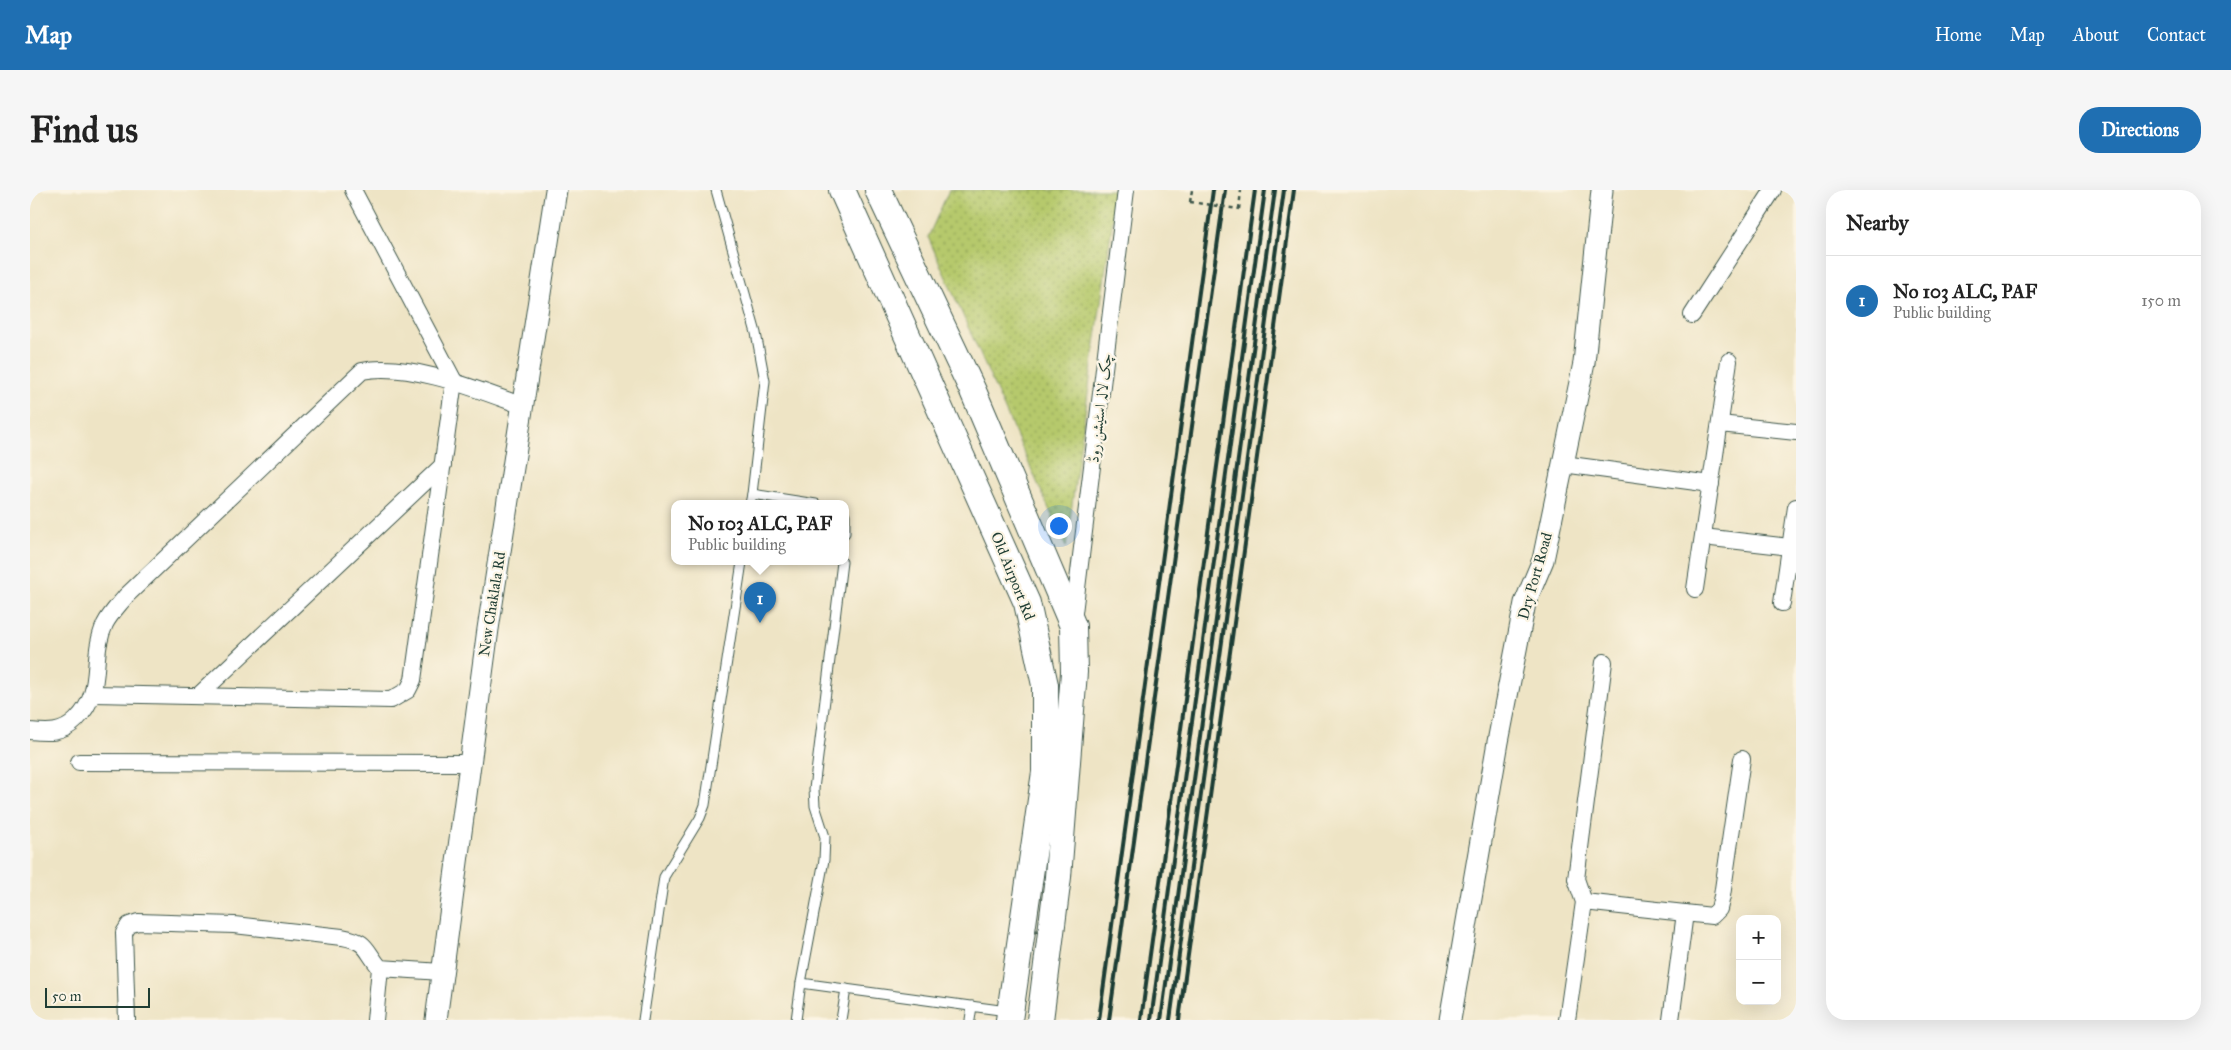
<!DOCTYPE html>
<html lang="en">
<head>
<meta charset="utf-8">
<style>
	:root { --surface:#fff; --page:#f6f6f6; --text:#222; --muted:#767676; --line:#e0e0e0; --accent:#1f6fb2 }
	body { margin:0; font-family:"IM FELL Great Primer",Amiri,serif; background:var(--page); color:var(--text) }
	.controls { position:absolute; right:15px; bottom:15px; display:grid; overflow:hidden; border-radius:10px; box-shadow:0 5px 20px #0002 }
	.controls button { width:45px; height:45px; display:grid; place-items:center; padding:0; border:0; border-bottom:1px solid var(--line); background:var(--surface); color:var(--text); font:25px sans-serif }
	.scale { position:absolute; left:15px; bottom:12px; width:105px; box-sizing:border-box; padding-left:5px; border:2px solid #1f3d34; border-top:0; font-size:14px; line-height:18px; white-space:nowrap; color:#1f3d34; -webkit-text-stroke:4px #fcf5e5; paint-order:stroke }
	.you { position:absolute; left:1028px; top:335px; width:18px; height:18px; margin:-12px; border:4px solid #fff; border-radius:50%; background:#1a73e8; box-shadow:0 0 0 8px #1a73e833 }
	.badge { display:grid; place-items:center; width:32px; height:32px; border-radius:50%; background:var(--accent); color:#fff; font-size:16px; font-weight:700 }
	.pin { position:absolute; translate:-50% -41px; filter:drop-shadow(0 1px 2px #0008) }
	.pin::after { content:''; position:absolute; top:26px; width:18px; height:15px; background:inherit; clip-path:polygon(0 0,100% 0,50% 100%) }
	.popup { position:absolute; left:641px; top:310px; width:178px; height:65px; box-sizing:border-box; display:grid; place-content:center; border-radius:10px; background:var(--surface); filter:drop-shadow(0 1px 4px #0005); font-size:16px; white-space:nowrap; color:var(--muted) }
	.popup b { font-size:19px; color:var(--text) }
	.popup::after { content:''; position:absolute; left:50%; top:100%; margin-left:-10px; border:10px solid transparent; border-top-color:var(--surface) }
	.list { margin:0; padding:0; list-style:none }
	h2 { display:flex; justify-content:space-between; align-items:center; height:65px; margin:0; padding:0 20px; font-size:21px }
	h2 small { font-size:16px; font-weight:400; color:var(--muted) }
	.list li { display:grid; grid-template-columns:32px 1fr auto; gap:15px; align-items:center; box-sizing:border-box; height:90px; padding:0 20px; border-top:1px solid var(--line) }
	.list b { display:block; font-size:19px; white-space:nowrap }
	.list p { margin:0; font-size:16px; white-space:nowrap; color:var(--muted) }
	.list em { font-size:16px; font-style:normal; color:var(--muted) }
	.map { position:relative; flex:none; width:1766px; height:830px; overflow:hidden; border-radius:20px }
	header { display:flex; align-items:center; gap:30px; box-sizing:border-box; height:70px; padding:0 25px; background:var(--accent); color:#fff }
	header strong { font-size:24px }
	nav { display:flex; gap:28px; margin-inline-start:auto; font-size:18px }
	.intro { display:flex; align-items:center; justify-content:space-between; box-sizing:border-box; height:120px; padding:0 30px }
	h1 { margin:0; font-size:35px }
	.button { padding:12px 22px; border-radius:20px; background:var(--accent); color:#fff; font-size:18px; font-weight:700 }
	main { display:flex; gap:30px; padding:0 30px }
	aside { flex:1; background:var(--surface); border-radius:20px; box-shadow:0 5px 20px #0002 }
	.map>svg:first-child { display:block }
	.park { fill:url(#park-dots); stroke:#6a8350 }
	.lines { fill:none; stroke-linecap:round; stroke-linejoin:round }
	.service-casing { stroke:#3e564a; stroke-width:11 }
	.minor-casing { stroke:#3e564a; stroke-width:18 }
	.tertiary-casing { stroke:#3e564a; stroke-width:23 }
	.primary-casing { stroke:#3e564a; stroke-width:28 }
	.path { stroke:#3e564a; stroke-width:2.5; stroke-dasharray:4 4; stroke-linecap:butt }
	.service { stroke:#fff; stroke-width:9 }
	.minor { stroke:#fff; stroke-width:16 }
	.tertiary { stroke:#fff; stroke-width:21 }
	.primary { stroke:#fff; stroke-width:26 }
	.rail { stroke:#1f3d34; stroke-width:4 }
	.path-bridge { stroke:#3e564a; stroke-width:2.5; stroke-dasharray:4 4; stroke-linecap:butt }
	.labels { text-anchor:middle; stroke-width:4.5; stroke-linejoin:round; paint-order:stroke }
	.street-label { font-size:15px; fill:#1f3d34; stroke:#fcf5e5 }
</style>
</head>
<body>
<header>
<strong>Map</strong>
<nav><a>Home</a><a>Map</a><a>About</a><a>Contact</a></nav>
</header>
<div class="intro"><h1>Find us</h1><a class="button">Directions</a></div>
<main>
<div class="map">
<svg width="1766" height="830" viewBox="0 0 1766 830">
	<defs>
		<pattern id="park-dots" width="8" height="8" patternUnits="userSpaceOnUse" patternTransform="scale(1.25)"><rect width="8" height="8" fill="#b6c96c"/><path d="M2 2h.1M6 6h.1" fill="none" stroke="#93a45a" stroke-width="1.8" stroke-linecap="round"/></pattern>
	</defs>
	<rect width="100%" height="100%" fill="#fcf5e5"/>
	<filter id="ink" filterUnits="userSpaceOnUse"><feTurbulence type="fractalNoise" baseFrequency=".02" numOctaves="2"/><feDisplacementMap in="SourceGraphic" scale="10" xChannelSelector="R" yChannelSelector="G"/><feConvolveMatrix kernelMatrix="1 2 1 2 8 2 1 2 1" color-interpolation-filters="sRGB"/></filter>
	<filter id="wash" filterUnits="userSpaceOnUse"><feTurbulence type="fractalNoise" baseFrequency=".0096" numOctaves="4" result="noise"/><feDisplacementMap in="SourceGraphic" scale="20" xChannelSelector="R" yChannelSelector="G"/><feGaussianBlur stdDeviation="1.12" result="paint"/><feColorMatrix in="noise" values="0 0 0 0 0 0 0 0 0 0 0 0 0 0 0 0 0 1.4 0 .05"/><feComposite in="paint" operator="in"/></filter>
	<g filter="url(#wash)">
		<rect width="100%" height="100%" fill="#eee4c5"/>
		<!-- park -->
		<polygon class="park" points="919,0 1087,0 1036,357 898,47"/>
	</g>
	<g filter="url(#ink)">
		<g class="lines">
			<defs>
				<g id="service">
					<polyline points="686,0 726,143 735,191 722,304 786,314"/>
					<polyline points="720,314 722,304"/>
					<polyline points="815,325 815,343"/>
					<polyline points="771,793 794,670 795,647 785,616 784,599 812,372"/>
					<polyline points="613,830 634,687 670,628 675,615 712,372"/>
					<polyline points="766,830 771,793 977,821"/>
					<polyline points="811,830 816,799"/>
					<polyline points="940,830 942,816"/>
				</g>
				<g id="minor">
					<polyline points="1662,125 1743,0"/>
					<polyline points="1690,234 1766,242"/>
					<polyline points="1533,274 1681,294"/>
					<polyline points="1673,347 1760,357"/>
					<polyline points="1665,399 1699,171"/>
					<polyline points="1752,413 1766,317"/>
					<polyline points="1043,431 1096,0"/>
					<polyline points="64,504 361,510 378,500 383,490 424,191 323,0"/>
					<polyline points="168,506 413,275"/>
					<path d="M0,541C18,543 32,544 46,530C76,500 59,468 75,434C80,424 89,415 96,406L332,181C378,171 449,200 493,216"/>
					<polyline points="49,572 439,573"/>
					<polyline points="1554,712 1682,726 1689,719 1692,706 1712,569"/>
					<path d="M97,830L94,743L99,735L108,732L204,735L312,747C339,752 334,759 350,778L412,782"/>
					<polyline points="345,830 350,778"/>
					<polyline points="1537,830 1554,712 1546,689 1574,472"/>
					<polyline points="1641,830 1655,723"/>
				</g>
				<g id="tertiary">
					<polyline points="406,830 458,439 526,0"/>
					<polyline points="1420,830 1468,552 1495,413 1513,370 1554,173 1572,0"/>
				</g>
				<g id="primary">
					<polyline points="812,0 997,413 1015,495 1015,582 979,830"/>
					<polyline points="848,0 943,201 1043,436 1044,482 1028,687 1010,830"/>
				</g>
			</defs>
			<!-- service casing -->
			<use href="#service" class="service-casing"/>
			<!-- minor casing -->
			<use href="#minor" class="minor-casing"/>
			<!-- tertiary casing -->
			<use href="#tertiary" class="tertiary-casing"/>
			<!-- primary casing -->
			<use href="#primary" class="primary-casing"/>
			<!-- path -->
			<g class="path">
				<polyline points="1160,12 1162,0"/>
				<polyline points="1209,19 1211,0"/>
			</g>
			<!-- service -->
			<use href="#service" class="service"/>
			<!-- minor -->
			<use href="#minor" class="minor"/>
			<!-- tertiary -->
			<use href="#tertiary" class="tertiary"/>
			<!-- primary -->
			<use href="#primary" class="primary"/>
			<!-- rail -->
			<g class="rail">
				<polyline points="1069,830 1183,0"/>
				<polyline points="1079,830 1195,0"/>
				<polyline points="1111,830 1225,0"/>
				<polyline points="1121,830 1235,0"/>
				<polyline points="1131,830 1245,0"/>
				<polyline points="1140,830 1254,0"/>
				<polyline points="1149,830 1264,0"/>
			</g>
			<!-- path-bridge -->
			<polyline class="path-bridge" points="1160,12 1209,19"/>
		</g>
	</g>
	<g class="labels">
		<!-- street labels -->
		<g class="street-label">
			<text transform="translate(1070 218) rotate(-83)" y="5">چک لالہ اسٹیشن روڈ</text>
			<text transform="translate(983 386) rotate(68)" y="5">Old Airport Rd</text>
			<text transform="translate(1505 386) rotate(-74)" y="5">Dry Port Road</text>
			<text transform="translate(462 414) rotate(-81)" y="5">New Chaklala Rd</text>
		</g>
	</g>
</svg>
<div class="controls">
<button>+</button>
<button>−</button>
</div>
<div class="scale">50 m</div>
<div class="you"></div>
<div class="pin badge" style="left:730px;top:433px">1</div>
<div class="popup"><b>No 103 ALC, PAF</b>Public building</div>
</div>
<aside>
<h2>Nearby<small></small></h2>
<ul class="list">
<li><span class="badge">1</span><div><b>No 103 ALC, PAF</b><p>Public building</p></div><em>150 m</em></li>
</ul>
</aside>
</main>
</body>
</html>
